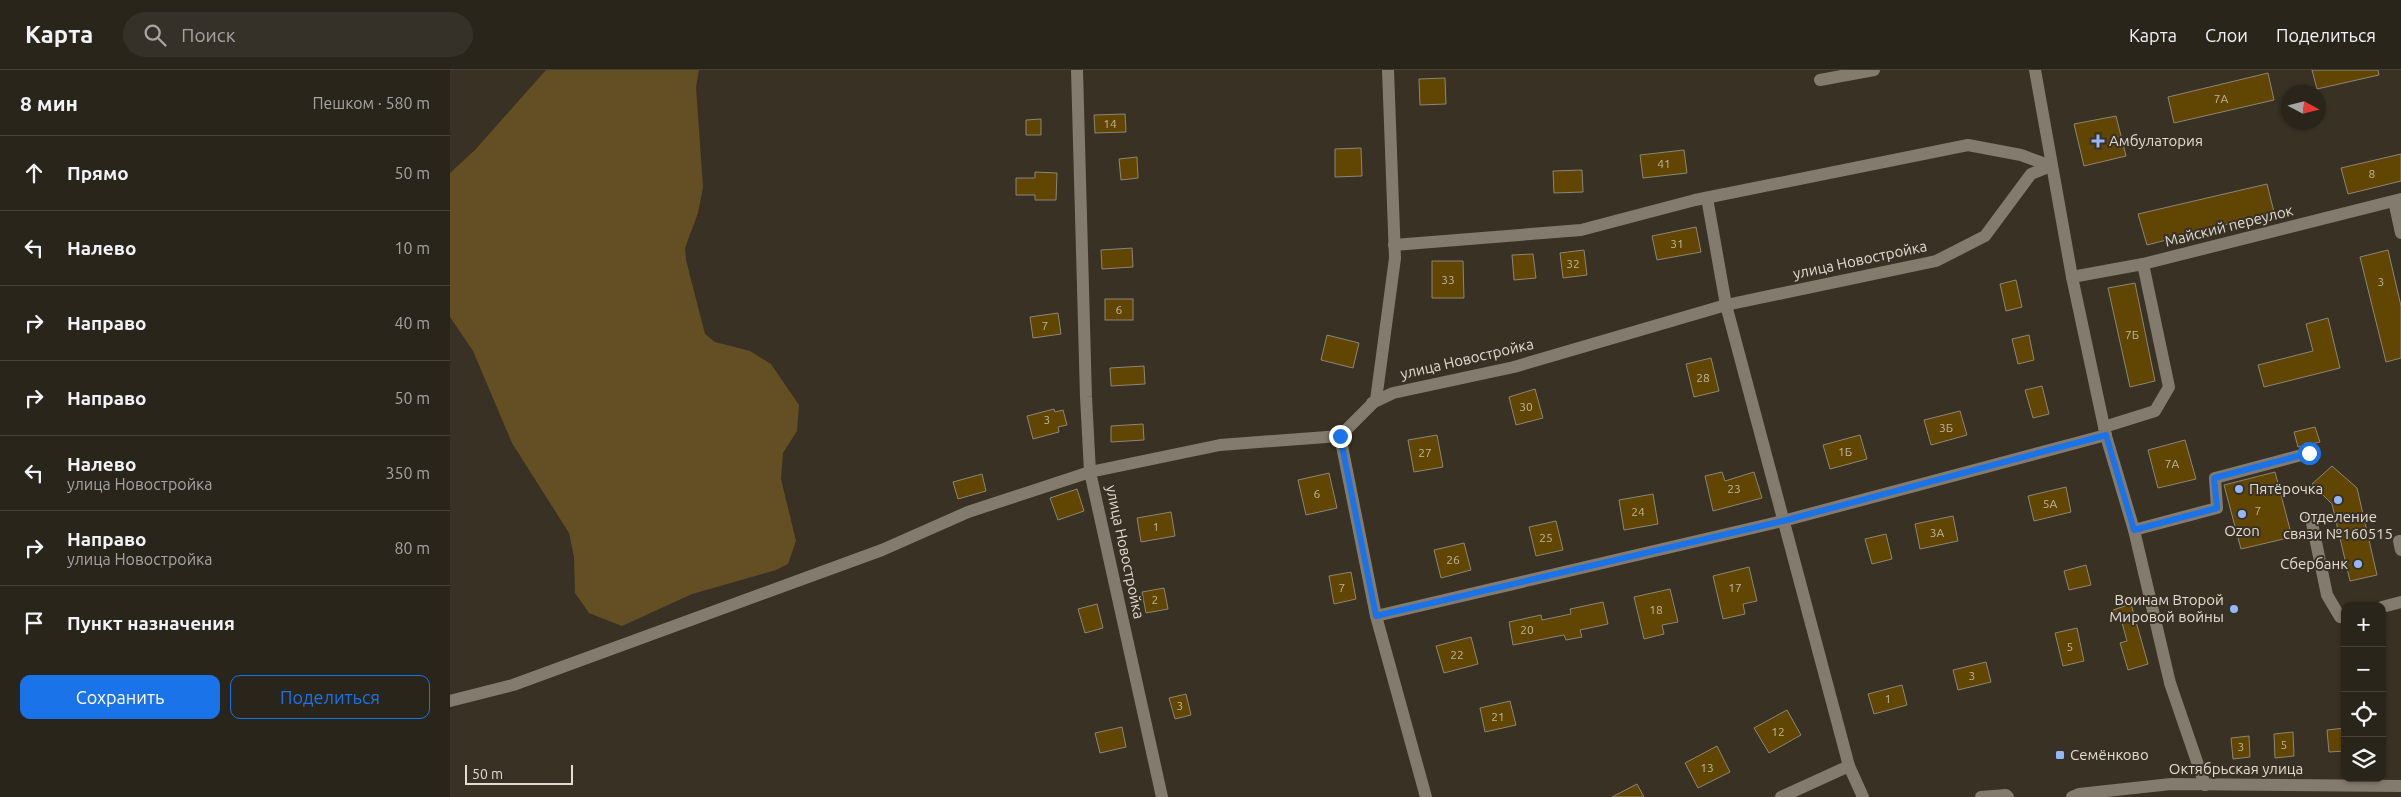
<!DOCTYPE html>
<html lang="ru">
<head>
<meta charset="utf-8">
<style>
	:root { --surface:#2a251b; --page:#363128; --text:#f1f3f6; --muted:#a5a5a3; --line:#46423a; --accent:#1a73e8 }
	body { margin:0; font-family:Ubuntu,sans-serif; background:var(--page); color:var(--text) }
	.controls { position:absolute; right:15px; bottom:15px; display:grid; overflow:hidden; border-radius:10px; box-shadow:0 1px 4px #0004 }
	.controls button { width:45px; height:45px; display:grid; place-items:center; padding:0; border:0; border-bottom:1px solid var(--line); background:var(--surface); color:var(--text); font:25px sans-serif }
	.compass { position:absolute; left:1831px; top:15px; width:45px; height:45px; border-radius:50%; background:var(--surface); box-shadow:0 1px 4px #0004; rotate:97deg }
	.scale { position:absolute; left:15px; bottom:12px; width:108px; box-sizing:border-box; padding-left:5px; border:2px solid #e1dcd4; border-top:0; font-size:14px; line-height:18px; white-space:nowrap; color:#e1dcd4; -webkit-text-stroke:4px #383124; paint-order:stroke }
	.stop { position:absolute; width:15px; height:15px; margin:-11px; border:4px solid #1a73e8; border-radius:50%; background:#fff }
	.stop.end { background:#1a73e8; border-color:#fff; box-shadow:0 1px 5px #0008 }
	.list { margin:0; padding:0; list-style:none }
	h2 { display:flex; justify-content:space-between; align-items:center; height:65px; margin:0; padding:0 20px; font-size:21px }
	h2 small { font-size:16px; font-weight:400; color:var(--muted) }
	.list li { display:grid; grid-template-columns:32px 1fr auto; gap:15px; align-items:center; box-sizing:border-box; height:75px; padding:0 20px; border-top:1px solid var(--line) }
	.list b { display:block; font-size:19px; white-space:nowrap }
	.list p { margin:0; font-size:16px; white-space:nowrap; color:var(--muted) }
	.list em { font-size:16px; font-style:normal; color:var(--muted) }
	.actions { display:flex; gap:10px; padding:15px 20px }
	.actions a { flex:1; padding:11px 0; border:1px solid var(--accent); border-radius:10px; text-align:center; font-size:18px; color:var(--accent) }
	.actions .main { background:var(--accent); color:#fff }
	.icon { flex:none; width:28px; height:28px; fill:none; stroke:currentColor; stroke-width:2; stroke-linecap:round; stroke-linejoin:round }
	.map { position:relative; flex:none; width:1951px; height:727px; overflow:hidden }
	header { display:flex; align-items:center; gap:30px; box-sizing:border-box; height:70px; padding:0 25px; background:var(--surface); border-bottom:1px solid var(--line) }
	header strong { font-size:24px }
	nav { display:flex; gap:28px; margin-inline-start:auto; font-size:18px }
	.search { width:350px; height:45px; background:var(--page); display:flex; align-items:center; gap:12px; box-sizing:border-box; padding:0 18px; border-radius:28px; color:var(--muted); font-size:19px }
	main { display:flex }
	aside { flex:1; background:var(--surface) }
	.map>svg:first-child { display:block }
	.green { fill:#644f25 }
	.building { fill:#614503; stroke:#8d8576 }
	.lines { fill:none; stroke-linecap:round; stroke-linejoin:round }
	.minor { stroke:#837b6d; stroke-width:12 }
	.route { stroke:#1a73e8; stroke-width:6 }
	.poi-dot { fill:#92b7fd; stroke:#383124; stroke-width:2 }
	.labels { text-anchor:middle; stroke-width:4; stroke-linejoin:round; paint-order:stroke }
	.number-label { font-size:12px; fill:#c1b6a0 }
	.poi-label { font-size:15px; fill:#e1dcd4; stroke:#383124; text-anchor:start }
	.street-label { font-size:15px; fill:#e1dcd4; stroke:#383124 }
</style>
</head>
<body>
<header>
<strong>Карта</strong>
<div class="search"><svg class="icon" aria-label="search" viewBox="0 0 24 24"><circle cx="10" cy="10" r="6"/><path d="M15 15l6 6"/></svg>Поиск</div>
<nav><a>Карта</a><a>Слои</a><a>Поделиться</a></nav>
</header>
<main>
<aside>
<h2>8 мин<small>Пешком · 580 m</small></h2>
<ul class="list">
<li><svg class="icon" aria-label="ahead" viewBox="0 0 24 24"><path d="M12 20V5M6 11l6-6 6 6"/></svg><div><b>Прямо</b></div><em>50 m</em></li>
<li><svg class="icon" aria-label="left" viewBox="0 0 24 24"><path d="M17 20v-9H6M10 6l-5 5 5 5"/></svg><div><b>Налево</b></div><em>10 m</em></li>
<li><svg class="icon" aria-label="right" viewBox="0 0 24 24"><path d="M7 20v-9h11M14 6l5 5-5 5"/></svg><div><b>Направо</b></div><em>40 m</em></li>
<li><svg class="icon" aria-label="right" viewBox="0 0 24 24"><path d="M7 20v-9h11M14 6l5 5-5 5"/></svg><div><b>Направо</b></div><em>50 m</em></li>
<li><svg class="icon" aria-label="left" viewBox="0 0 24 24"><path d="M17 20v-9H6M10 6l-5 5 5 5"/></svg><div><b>Налево</b><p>улица Новостройка</p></div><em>350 m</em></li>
<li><svg class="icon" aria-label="right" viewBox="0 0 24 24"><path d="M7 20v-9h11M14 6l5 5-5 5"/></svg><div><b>Направо</b><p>улица Новостройка</p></div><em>80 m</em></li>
<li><svg class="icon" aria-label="arrive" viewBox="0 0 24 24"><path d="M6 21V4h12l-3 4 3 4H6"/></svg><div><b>Пункт назначения</b></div></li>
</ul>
<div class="actions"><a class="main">Сохранить</a><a>Поделиться</a></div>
</aside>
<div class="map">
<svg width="1951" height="727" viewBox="0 0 1951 727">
	<rect width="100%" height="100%" fill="#383124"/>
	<!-- green -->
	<polygon class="green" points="96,0 249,0 246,17 253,117 248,143 235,178 236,190 255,264 265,272 300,281 321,294 349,335 347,361 333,383 331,409 346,471 338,494 326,500 242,524 172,556 139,543 125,523 124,487 119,463 62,373 23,281 0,247 0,103 25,80"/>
	<!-- building -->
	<g class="building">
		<polygon points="1862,0 1928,0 1929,5 1867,19"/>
		<polygon points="1818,3 1824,30 1724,53 1718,27"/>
		<polygon points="995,8 996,34 970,35 969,9"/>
		<polygon points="675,44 676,62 645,63 644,45"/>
		<polygon points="1666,46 1676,86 1634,96 1624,54"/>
		<polygon points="591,49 591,65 576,65 576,50"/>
		<polygon points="911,78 912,106 885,107 885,79"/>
		<polygon points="1234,80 1237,103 1193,108 1190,85"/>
		<polygon points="1951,84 1951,111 1898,124 1891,98"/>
		<polygon points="687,87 688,108 671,110 669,89"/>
		<polygon points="1132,100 1133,122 1104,123 1103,101"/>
		<polygon points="585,102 607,103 606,130 585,130 585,125 566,125 566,108 585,108"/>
		<polygon points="1817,114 1824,142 1697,175 1688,144"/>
		<polygon points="1246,157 1251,182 1207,190 1202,166"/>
		<polygon points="682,178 683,197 652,199 651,180"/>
		<polygon points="1134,180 1137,205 1113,208 1110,183"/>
		<polygon points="1938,180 1951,236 1951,288 1936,292 1910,187"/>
		<polygon points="1083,184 1086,208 1064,210 1062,185"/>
		<polygon points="982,191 1013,191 1014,228 982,228"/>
		<polygon points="1566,210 1572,237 1556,241 1550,214"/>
		<polygon points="1685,213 1705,311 1680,317 1658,218"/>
		<rect x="655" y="229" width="28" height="21"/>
		<polygon points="608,243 611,264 583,268 580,247"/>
		<polygon points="1878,248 1890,298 1814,317 1808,295 1863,281 1856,254"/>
		<polygon points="877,265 909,273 903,298 871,290"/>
		<polygon points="1579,265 1584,290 1568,294 1562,269"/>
		<polygon points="1261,288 1269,321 1244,327 1236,294"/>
		<polygon points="694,296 695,314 661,316 660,298"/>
		<polygon points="1592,316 1599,344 1583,348 1575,320"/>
		<polygon points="1085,319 1093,348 1066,355 1059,327"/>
		<polygon points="604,339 605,342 613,340 617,355 608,357 609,362 583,369 577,346"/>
		<polygon points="1510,341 1517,365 1481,375 1474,350"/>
		<polygon points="693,354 694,370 661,372 661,356"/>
		<polygon points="1865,357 1870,372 1848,377 1844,362"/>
		<polygon points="987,365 993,397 964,402 958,370"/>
		<polygon points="1410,365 1417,389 1380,399 1373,375"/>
		<polygon points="1735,370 1746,409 1708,418 1698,380"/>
		<polygon points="1882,396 1907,418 1927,505 1900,511 1882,434 1862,414"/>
		<polygon points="1272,402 1275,411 1304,402 1312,428 1263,441 1255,406"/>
		<polygon points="1825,402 1842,467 1791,479 1774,415"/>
		<polygon points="879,403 887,438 856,445 848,410"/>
		<polygon points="532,404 536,421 508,429 503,412"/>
		<polygon points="1616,417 1621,442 1584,451 1578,426"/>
		<polygon points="627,419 634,441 608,450 600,428"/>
		<polygon points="1203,424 1208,454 1174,460 1169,430"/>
		<polygon points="721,442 725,466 691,472 687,448"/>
		<polygon points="1503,446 1508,471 1470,479 1465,454"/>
		<polygon points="1106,451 1113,480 1086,486 1079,457"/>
		<polygon points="1436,464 1442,489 1422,494 1415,469"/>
		<polygon points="1014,473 1021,500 991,508 984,480"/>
		<polygon points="1636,495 1641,515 1619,520 1614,501"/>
		<polygon points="1299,497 1307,531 1293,534 1295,544 1273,549 1263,506"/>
		<polygon points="901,502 906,529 884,534 879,506"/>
		<polygon points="714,518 718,539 696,543 692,522"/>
		<polygon points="1220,519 1228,552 1212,555 1214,564 1194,569 1184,527"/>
		<polygon points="1153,532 1158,554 1130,560 1132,567 1116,570 1114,565 1063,575 1059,552 1091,545 1092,550 1121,544 1120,539"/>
		<polygon points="647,534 653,558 635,563 628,539"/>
		<polygon points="1681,534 1698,594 1678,600 1670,573 1677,571 1671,549 1666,550 1663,540"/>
		<polygon points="1627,558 1634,591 1613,596 1605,563"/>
		<polygon points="1021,567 1028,594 994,603 986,576"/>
		<polygon points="1536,592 1541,612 1508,620 1503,600"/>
		<polygon points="1452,615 1457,635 1424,644 1418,624"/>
		<polygon points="736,624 741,645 725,649 719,628"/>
		<polygon points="1060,631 1066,655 1035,662 1030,638"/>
		<polygon points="1337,640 1351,665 1319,683 1304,658"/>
		<polygon points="672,657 676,677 650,683 645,663"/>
		<polygon points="1895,658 1895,681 1879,682 1877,660"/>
		<polygon points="1843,662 1844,686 1825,688 1824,664"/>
		<polygon points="1799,666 1800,687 1783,689 1781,668"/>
		<polygon points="1267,676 1280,702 1248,718 1235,693"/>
		<polygon points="1187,714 1194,727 1162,727"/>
	</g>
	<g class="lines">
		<!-- minor -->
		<g class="minor">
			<polyline points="1585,0 1622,207 1656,366 1684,460 1720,613 1755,715"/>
			<polyline points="1370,10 1424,0"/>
			<polyline points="1257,128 1276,235 1399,696 1413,727"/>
			<polyline points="1944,131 1951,163"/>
			<polyline points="944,175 1131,160 1245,130 1518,75 1571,85 1601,96"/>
			<polyline points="1622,207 1693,194 1951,129"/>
			<polyline points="922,333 943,323 1064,297 1276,235 1486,191 1535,166 1581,104 1601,96"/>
			<polyline points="1654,357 1705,341 1719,317 1693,194"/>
			<polyline points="890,366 926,546 976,727"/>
			<polyline points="1861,448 1877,525 1890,547 1895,545"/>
			<polyline points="1684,460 1767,438 1765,408 1859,383"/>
			<polyline points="1951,471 1949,471 1951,480"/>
			<polyline points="1932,537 1951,532"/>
			<polyline points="926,546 1333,451 1656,365"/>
			<polyline points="0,631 63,615 432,480 518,442 640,402 636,327 627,0"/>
			<polyline points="712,727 640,402 770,375 890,366 926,330 945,188 938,0"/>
			<polyline points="1331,727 1399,696"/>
			<polyline points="1531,727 1556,725 1558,727"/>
			<polyline points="1622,727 1629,724 1721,714 1951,716"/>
		</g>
	</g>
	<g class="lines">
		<!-- route -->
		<polyline class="route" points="890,366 926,546 1333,451 1656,365 1684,460 1767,438 1764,408 1859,383"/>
	</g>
	<!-- markers -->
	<g class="poi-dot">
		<path d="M1645.5 63.5h5v5h5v5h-5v5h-5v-5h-5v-5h5z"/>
		<circle cx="1789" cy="419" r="5"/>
		<circle cx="1888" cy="430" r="5"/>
		<circle cx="1792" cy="444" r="5"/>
		<circle cx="1908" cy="494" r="5"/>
		<circle cx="1784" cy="539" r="5"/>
		<rect x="1605" y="680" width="10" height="10" rx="2.5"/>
	</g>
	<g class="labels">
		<!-- number labels -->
		<g class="number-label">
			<text x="1771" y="33">7А</text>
			<text x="660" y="58">14</text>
			<text x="1214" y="98">41</text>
			<text x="1922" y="108">8</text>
			<text x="1227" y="178">31</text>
			<text x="1123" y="198">32</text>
			<text x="998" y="214">33</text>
			<text x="1931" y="216">3</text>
			<text x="669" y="244">6</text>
			<text x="595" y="260">7</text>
			<text x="1682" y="269">7Б</text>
			<text x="1253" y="312">28</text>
			<text x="1076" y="341">30</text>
			<text x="597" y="354">3</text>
			<text x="1496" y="362">3Б</text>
			<text x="1395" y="386">1Б</text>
			<text x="975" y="387">27</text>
			<text x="1722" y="398">7А</text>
			<text x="1284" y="423">23</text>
			<text x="867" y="428">6</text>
			<text x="1600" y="438">5А</text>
			<text x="1808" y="445">7</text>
			<text x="1188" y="446">24</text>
			<text x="706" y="461">1</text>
			<text x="1487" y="467">3А</text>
			<text x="1096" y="472">25</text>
			<text x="1003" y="494">26</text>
			<text x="892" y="522">7</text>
			<text x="1285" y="522">17</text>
			<text x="705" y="534">2</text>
			<text x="1206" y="544">18</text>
			<text x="1077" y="564">20</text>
			<text x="1620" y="581">5</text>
			<text x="1007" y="589">22</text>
			<text x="1522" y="610">3</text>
			<text x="1438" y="633">1</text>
			<text x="730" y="640">3</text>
			<text x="1048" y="651">21</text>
			<text x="1328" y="666">12</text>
			<text x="1834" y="679">5</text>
			<text x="1791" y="681">3</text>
			<text x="1257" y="702">13</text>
		</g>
		<!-- poi labels -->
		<g class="poi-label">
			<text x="1659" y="76">Амбулатория</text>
			<text x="1799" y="424">Пятёрочка</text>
			<text x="1888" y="452" text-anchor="middle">Отделение<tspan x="1888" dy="17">связи №160515</tspan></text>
			<text x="1792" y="466" text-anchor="middle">Ozon</text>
			<text x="1898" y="499" text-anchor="end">Сбербанк</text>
			<text x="1774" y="535" text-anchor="end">Воинам Второй<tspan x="1774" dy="17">Мировой войны</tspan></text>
			<text x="1620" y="690">Семёнково</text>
		</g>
		<!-- street labels -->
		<g class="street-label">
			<text transform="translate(1779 156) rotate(-14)" y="5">Майский переулок</text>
			<text transform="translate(1410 190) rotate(-12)" y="5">улица Новостройка</text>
			<text transform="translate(1017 289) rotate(-13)" y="5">улица Новостройка</text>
			<text transform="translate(675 482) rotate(78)" y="5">улица Новостройка</text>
			<text x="1786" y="704">Октябрьская улица</text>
		</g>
	</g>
</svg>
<div class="controls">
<button>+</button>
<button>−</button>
<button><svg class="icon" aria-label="locate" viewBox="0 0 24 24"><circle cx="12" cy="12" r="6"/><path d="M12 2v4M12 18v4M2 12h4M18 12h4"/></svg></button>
<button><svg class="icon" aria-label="layers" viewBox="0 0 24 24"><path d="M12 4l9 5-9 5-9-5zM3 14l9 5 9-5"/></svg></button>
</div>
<svg class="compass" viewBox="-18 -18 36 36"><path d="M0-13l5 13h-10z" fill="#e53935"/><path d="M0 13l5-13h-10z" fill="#a5a5a3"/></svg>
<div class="scale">50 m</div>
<div class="stop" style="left:1859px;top:383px"></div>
<div class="stop end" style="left:890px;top:366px"></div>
</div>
</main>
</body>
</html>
